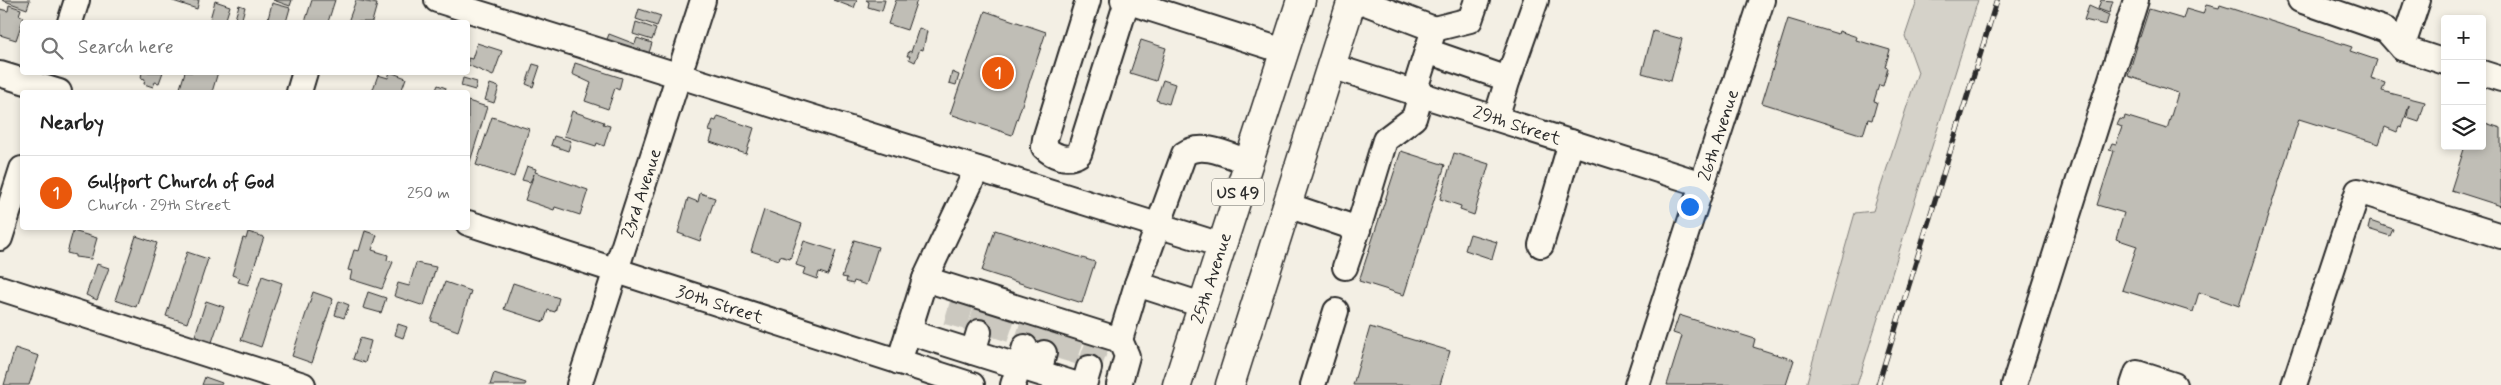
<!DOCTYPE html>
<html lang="en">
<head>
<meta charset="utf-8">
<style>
	:root { --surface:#fff; --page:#f2f2f2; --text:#222; --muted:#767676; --line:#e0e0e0; --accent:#ea580c }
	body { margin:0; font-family:Mynerve,sans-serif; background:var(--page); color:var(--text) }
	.controls { position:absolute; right:15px; top:15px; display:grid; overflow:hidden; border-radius:5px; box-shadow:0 2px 8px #0003 }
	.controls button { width:45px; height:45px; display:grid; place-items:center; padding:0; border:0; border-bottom:1px solid var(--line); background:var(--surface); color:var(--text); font:25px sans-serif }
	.you { position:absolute; left:1689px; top:206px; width:18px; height:18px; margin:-12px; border:4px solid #fff; border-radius:50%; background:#1a73e8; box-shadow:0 0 0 8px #1a73e833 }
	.badge { display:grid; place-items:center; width:32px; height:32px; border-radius:50%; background:var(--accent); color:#fff; font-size:16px; font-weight:700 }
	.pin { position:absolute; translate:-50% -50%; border:2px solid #fff; box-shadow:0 1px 5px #0006 }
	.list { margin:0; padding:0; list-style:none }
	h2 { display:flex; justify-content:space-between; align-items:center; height:65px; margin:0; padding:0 20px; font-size:21px }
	h2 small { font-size:16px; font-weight:400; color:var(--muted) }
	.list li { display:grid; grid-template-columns:32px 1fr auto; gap:15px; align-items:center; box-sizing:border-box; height:75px; padding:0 20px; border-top:1px solid var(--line) }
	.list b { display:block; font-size:19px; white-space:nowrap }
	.list p { margin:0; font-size:16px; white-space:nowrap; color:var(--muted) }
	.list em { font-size:16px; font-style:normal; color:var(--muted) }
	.icon { flex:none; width:28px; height:28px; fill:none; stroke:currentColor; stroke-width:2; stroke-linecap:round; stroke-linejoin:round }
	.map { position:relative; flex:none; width:2501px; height:385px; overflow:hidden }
	.search { position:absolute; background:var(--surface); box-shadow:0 2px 8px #0003; left:20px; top:20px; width:450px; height:55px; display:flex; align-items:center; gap:12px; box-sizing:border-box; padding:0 18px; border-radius:5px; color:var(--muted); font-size:19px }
	.panel { position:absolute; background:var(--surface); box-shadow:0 2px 8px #0003; left:20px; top:90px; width:450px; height:140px; border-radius:5px }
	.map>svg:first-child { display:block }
	.green { fill:#d5d2c9; stroke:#807e7a }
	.building { fill:#c0beb6; stroke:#2b2b2b }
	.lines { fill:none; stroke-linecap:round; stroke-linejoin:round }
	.minor-tunnel { stroke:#cbc8bf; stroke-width:24; stroke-dasharray:24 12; stroke-linecap:butt }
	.minor-casing { stroke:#2b2b2b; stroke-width:28 }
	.major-casing { stroke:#2b2b2b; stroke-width:31 }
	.minor { stroke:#fbf7ec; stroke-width:24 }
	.major { stroke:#fbf7ec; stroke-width:28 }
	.rail-casing { stroke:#2b2b2b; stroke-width:5.5 }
	.rail { stroke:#fbf7ec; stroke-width:4; stroke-dasharray:11; stroke-linecap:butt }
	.labels { text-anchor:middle; stroke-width:4; stroke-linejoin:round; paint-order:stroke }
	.shield { fill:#fbf7ec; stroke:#696865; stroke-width:1 }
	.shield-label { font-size:16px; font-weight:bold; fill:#2b2b2b }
	.street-label { font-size:18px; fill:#2b2b2b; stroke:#fbf7ec }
</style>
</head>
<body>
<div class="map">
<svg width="2501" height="385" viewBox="0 0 2501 385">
	<rect width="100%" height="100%" fill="#f3efe4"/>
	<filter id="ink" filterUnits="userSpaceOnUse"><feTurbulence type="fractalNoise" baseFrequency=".02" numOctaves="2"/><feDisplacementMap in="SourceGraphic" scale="10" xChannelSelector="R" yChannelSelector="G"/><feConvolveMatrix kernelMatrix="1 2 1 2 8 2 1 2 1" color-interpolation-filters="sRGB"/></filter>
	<g filter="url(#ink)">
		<!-- green -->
		<polygon class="green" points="1917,0 1978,0 1857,385 1806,385 1855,213 1873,211 1918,72 1905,36"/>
		<!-- building -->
		<g class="building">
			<polygon points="2,0 30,0 27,9"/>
			<polygon points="170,0 199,0 197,9"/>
			<polygon points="273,0 292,0 290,6"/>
			<polygon points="312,0 335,0 328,22 305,22"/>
			<polygon points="356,0 377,4 372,22 348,22"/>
			<polygon points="833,0 857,0 854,8"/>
			<polygon points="866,0 885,0 882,11 868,7 869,2"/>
			<polygon points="896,0 917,0 907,30 888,24"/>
			<polygon points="2101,0 2113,1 2109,13 2098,9"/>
			<polygon points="215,1 230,6 225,22 210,19"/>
			<polygon points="272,3 290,8 286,22 268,19"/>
			<polygon points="9,5 21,9 19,15 24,17 16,40 0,35 0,9 8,11"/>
			<polygon points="239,5 245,7 241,22 234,22"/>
			<polygon points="2206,5 2219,8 2220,5 2352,47 2350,51 2377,60 2371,78 2385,83 2382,91 2425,102 2419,122 2407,118 2409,105 2402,128 2399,127 2397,132 2385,127 2379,144 2299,119 2239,306 2199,292 2193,312 2122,290 2137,246 2116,239 2124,213 2097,205 2114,151 2109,150 2112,143 2116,144 2122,127 2117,125 2120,119 2124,120 2125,116 2167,129 2178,93 2128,76 2137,46 2133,44 2136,36 2140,37 2149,9 2183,19 2186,9 2203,14"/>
			<polygon points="2089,6 2109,15 2106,25 2084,20"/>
			<polygon points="639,9 661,16 657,26 636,19"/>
			<polygon points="985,11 1046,32 1012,135 950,114"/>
			<polygon points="1788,19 1838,34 1839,31 1857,37 1856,40 1890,50 1885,67 1888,68 1883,86 1879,85 1874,101 1877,102 1872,120 1868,119 1863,135 1762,103"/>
			<polygon points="636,22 656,29 652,40 633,34"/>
			<polygon points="919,28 927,31 923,50 920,49 915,62 909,59 910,56 907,56 909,51 911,52"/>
			<polygon points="1653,31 1682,39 1671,81 1642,73"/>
			<polygon points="609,34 635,44 637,38 652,43 648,56 606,42"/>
			<polygon points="1141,40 1166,48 1156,81 1130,73"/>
			<polygon points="477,43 502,51 493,76 468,65 468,58 472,59"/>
			<polygon points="575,63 622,78 619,90 615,88 608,109 585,101 591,83 572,74"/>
			<polygon points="533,64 540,66 533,87 526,84"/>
			<polygon points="142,72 163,72 159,83 155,82 153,87 144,84 145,79 141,78"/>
			<polygon points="185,72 218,72 212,92 193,92 180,88"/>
			<polygon points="390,72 406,78 401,92 372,92 378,75 388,78"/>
			<polygon points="952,72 959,75 956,85 949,83"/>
			<polygon points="463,78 477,82 475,90 461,86"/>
			<polygon points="1163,80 1175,84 1169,104 1156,100"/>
			<polygon points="490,84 499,87 494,103 485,100"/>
			<polygon points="438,85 446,88 444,92 435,92"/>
			<polygon points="468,101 487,107 468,168"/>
			<polygon points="572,111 604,122 603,124 610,126 604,146 597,143 596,146 564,136"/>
			<polygon points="718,116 754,128 746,154 710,142 713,132 709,131 713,120 716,121"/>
			<polygon points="492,117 529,129 514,177 476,165"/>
			<polygon points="2482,122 2501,128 2501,206 2451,190 2465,146 2482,146"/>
			<polygon points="554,136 571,141 568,151 551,145"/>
			<polygon points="1401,151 1445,165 1404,295 1359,281"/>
			<polygon points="1454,153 1489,164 1474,215 1460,210 1461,206 1440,199"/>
			<polygon points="527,166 536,169 535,172 588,190 580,215 555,207 554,210 525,200 534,174 530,182 522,180"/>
			<polygon points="700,193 715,198 700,241 678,233 688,198 698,202"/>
			<polygon points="764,210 802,224 790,259 780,256 779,260 751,251"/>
			<polygon points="2370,221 2393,229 2390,236 2368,229"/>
			<polygon points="995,230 1095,262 1082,303 982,271"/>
			<polygon points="73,231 97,238 91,259 75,257 75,255 67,253"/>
			<polygon points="365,231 377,235 372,250 388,255 387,260 393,262 382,289 350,279 352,271 348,270 354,250 359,251"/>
			<polygon points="248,232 264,237 248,285 238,282 240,278 232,275 243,238 246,239"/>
			<polygon points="1470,234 1497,242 1492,259 1465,250"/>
			<polygon points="136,236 157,243 136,307 115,300"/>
			<polygon points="854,240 878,247 866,285 854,281 853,284 846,282 847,278 842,277"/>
			<polygon points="804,241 836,251 828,275 819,272 817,279 803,274 805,268 796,265"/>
			<polygon points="187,252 208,259 187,323 166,316"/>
			<polygon points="416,263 436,267 424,306 394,296 398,283 409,286"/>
			<polygon points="97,264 109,268 97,300 86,295"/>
			<polygon points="262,276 282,283 261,347 241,340"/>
			<polygon points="445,282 471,291 458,331 431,321"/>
			<polygon points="513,283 559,298 555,312 548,310 544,322 504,309"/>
			<polygon points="313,292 333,299 312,363 292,356"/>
			<polygon points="368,292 386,298 381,313 363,308"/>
			<polygon points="206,301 224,307 211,345 194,339"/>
			<polygon points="339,301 349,305 344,318 335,315"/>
			<polygon points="1679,315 1755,339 1753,347 1794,360 1786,385 1667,385 1682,336 1673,333"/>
			<polygon points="398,324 407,327 403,338 395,335"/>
			<polygon points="1370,327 1450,351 1440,385 1353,385"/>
			<polygon points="360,338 371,341 365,363 353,359"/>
			<polygon points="15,348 39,356 29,385 4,385"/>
			<polygon points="494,373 526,383 525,385 490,385"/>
			<polygon points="205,377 222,383 221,385 202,385"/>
		</g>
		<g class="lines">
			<!-- minor-tunnel -->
			<g class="minor-tunnel">
				<polyline points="955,327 962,303"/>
				<polyline points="979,332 985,311"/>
				<polyline points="996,338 1003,317"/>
				<polyline points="1025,347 1032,325"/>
				<polyline points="1044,353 1052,332"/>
				<polyline points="1065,361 1073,335"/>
				<polyline points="1089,368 1098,342"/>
			</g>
			<defs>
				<g id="minor">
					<polyline points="437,0 1221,245"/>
					<path d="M1088,0L1045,139L1044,147C1053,156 1067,162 1079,154L1127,1"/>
					<polyline points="1123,0 1284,51"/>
					<polyline points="1358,0 1434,29 1414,92"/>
					<polyline points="2300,0 2386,30 2402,48 2445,62"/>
					<polyline points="70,22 77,0"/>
					<polyline points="1434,29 1470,20 1477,0"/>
					<polyline points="2402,48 2418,0"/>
					<polyline points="1427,51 1508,79 1496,118"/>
					<polyline points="1331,66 1702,184"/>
					<polyline points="2482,73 2501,79"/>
					<polyline points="0,74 59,92"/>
					<polyline points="1508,79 1536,0"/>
					<polyline points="299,92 305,72"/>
					<polyline points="1287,205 1358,229 1385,140 1414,118 1421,94"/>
					<polyline points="468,223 972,385"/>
					<polyline points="0,238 22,169"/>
					<polyline points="1541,245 1571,142"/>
					<polyline points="1345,267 1358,229"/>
					<polyline points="925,279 977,169"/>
					<polyline points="0,288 303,385"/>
					<path d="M1202,305L1137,284L1184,154C1202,141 1228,155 1248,162"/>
					<polyline points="909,332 1078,385"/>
					<polyline points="973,352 979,332"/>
					<polyline points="899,362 925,279 1120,340 1137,284"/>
					<polyline points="1039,372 1044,353"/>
					<polyline points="579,385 703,0"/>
					<polyline points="1013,385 1025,347"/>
					<polyline points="1084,385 1089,368"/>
					<polyline points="1119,385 1127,356 1120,340"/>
					<polyline points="1313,385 1336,311"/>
					<polyline points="1637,385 1762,0"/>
					<polyline points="2014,385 2136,0"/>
					<polyline points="2133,385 2137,373 2174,385"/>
					<polyline points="2294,385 2358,191 2501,236"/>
				</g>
				<g id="major">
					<polyline points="1177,385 1301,0"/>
					<polyline points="1230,385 1352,0"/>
				</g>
			</defs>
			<!-- minor casing -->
			<use href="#minor" class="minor-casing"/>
			<!-- major casing -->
			<use href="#major" class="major-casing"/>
			<!-- minor -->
			<use href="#minor" class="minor"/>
			<!-- major -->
			<use href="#major" class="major"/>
			<defs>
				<polyline id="rail" points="1878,385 1997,0"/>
			</defs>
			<!-- rail casing -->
			<use href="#rail" class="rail-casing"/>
			<!-- rail -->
			<use href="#rail" class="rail"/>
		</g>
	</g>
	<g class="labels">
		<!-- shield labels -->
		<rect class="shield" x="1212" y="178.5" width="52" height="27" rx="4"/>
		<g class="shield-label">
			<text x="1238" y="198">US 49</text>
		</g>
		<!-- street labels -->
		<g class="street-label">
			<text transform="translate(1517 125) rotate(18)" y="6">29th Street</text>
			<text transform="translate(1718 135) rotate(-72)" y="6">26th Avenue</text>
			<text transform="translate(641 193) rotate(-72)" y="6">23rd Avenue</text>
			<text transform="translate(1211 278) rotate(-72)" y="6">25th Avenue</text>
			<text transform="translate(720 304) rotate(18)" y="6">30th Street</text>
		</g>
	</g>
</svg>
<div class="controls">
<button>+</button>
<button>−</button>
<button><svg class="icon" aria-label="layers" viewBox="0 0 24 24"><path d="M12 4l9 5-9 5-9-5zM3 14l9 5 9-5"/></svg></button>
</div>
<div class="you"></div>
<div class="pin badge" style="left:998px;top:73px">1</div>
<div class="search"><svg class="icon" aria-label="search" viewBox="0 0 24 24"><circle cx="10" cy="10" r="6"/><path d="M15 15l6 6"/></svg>Search here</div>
<section class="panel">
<h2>Nearby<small></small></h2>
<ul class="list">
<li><span class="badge">1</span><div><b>Gulfport Church of God</b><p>Church · 29th Street</p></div><em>250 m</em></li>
</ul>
</section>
</div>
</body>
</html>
